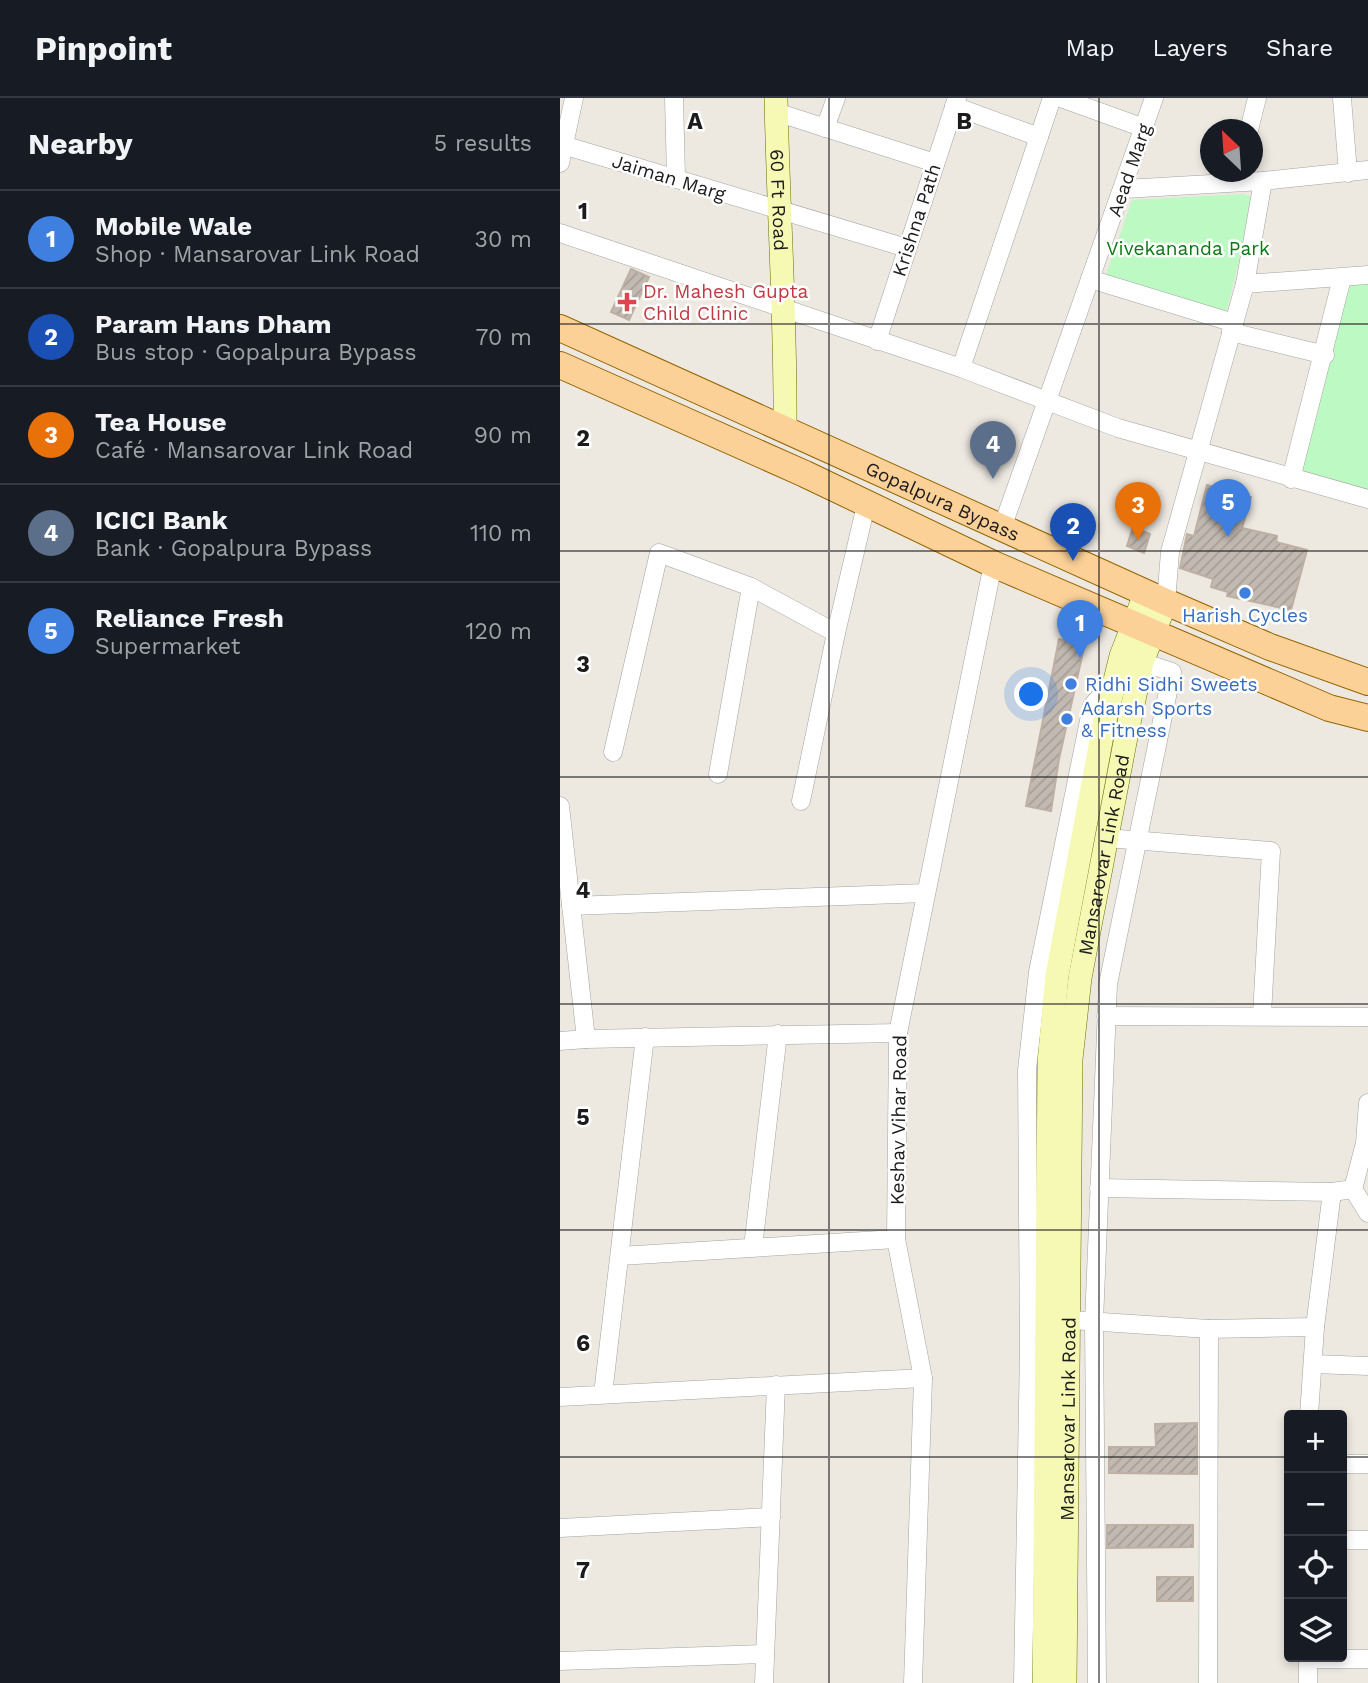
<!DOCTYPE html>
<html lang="en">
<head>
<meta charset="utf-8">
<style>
	:root { --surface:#171b24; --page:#242831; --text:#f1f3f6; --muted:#9ea1a6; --line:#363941; --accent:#db2777 }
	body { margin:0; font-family:"Work Sans",sans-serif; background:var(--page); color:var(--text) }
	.controls { position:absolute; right:21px; bottom:21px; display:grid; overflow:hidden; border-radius:7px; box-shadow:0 4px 10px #0003 }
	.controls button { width:63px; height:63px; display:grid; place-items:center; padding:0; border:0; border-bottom:2px solid var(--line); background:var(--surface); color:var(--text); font:35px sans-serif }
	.compass { position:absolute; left:640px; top:21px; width:63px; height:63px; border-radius:50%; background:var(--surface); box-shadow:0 4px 10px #0003; rotate:335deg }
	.you { position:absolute; left:472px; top:597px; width:24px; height:24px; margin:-18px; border:5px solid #fff; border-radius:50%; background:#1a73e8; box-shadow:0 0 0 10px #1a73e833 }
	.badge { display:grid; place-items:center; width:46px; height:46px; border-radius:50%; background:var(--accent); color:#fff; font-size:23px; font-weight:700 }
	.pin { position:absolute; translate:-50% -58px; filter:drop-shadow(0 2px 4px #0008) }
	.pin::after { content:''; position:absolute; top:37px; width:24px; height:21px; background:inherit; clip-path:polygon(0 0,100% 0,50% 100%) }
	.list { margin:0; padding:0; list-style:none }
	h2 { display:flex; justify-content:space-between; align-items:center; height:91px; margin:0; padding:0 28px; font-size:30px }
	h2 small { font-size:23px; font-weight:400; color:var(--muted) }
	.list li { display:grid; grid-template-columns:46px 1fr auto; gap:21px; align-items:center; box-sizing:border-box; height:98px; padding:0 28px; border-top:2px solid var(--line) }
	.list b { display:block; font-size:26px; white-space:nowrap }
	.list p { margin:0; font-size:23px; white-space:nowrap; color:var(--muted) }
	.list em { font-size:23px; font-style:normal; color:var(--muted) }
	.icon { flex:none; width:38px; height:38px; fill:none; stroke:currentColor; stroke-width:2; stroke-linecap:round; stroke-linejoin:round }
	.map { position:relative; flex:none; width:808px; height:1585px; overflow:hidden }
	header { display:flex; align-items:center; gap:42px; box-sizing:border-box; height:98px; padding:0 35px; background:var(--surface); border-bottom:2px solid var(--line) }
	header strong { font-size:33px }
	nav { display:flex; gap:38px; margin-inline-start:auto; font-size:24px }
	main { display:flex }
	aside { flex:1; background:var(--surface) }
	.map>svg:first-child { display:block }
	.park { fill:#bdf9c2 }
	.building { fill:url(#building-hatch); stroke:#bfb0a4; stroke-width:2 }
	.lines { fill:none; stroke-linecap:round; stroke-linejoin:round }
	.street-casing { stroke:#a3a3a3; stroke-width:19 }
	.secondary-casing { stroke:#647104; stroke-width:24 }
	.primary-casing { stroke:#946400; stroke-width:28 }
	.street { stroke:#fff; stroke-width:18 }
	.secondary { stroke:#f5f9b3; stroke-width:23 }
	.primary { stroke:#fcd198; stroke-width:26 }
	.grid { fill:none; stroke:#1c1c1c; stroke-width:2; stroke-opacity:0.55 }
	.health-dot { fill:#e0444e; stroke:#fff; stroke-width:2.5 }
	.shop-dot { fill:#3f7fe0; stroke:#fff; stroke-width:2.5 }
	.labels { text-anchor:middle; stroke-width:5; stroke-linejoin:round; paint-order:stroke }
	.street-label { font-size:19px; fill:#1c1c1c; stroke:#fff }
	.park-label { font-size:19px; fill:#0b7915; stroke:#fff }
	.health-label { font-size:19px; fill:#be3a42; stroke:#fff; text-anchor:start }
	.shop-label { font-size:19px; fill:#366cbe; stroke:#fff; text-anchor:start }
	.grid-label { font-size:23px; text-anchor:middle; font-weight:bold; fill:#1c1c1c; stroke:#fff; stroke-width:5; stroke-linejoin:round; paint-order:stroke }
</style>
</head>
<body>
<header>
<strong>Pinpoint</strong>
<nav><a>Map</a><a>Layers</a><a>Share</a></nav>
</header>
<main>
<aside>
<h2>Nearby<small>5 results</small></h2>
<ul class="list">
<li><span class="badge" style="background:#3f7fe0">1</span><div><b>Mobile Wale</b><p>Shop · Mansarovar Link Road</p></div><em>30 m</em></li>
<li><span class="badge" style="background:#1a4fb4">2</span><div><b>Param Hans Dham</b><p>Bus stop · Gopalpura Bypass</p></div><em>70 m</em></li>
<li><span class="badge" style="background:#e8710a">3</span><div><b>Tea House</b><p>Café · Mansarovar Link Road</p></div><em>90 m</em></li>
<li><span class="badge" style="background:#5c6f8a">4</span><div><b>ICICI Bank</b><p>Bank · Gopalpura Bypass</p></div><em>110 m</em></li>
<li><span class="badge" style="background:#3f7fe0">5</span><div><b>Reliance Fresh</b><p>Supermarket</p></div><em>120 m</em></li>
</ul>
</aside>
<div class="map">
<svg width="808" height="1585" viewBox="0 0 808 1585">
	<defs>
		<pattern id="building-hatch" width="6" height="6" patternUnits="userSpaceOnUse" patternTransform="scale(1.75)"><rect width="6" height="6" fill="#c2b9b1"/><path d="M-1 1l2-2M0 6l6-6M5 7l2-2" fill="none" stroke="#a69e98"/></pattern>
	</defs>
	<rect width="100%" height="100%" fill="#ede9e1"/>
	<!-- park -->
	<g class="park">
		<polygon points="683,96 694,100 666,216 546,177 572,102"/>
		<polygon points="808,185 808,393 740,376 788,187"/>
	</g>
	<!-- building -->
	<g class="building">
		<polygon points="71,171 89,179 69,222 51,214"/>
		<polygon points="647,387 691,399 682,430 717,438 716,444 747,452 731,512 667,498 668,494 651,489 653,481 620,470 627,436 634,438"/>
		<polygon points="573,429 590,436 584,455 567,448"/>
		<polygon points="499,541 521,545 524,550 499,661 491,713 466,708"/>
		<polygon points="637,1325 637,1376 549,1375 549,1349 596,1349 595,1326"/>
		<polygon points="547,1427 633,1427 633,1449 547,1450"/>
		<rect x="597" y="1479" width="36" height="24"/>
	</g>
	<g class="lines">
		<defs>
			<g id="street">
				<polyline points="114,0 116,79"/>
				<polyline points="501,0 584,30"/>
				<polyline points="782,0 788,75"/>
				<polyline points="394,8 479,39"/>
				<polyline points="216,14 375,65"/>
				<polyline points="265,30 276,0"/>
				<polyline points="689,32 697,0"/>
				<polyline points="0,46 347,150"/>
				<polyline points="0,65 14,0"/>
				<polyline points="564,91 703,83 808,72"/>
				<polyline points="0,135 401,270 558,330 808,401"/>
				<polyline points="530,181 674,225"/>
				<polyline points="685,186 808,177"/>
				<polyline points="671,234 765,257"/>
				<polyline points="317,243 397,0"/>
				<polyline points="401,270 492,0"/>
				<polyline points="731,381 782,180"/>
				<polyline points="442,430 594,0"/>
				<polyline points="191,489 276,535 241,703"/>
				<polyline points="606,504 610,454 685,186 703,83"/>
				<polyline points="276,535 306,407"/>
				<polyline points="53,654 99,455 191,489 158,676"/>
				<polyline points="0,708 26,941 0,943"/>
				<polyline points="546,740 711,753 702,917"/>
				<polyline points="11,808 366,795"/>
				<polyline points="546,918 808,919"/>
				<polyline points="26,941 338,935"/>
				<polyline points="808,1005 805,1045 793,1091 808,1115"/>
				<polyline points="539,1090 772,1094 793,1091"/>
				<polyline points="193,1149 218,936"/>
				<polyline points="60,1158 336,1141"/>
				<polyline points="511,1222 649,1231 755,1229"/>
				<polyline points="753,1266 808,1268"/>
				<polyline points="43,1296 85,939"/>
				<polyline points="0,1299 363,1280"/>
				<polyline points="749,1317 755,1229 772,1094"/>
				<polyline points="782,1366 808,1366"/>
				<polyline points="0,1430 211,1419"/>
				<polyline points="782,1442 808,1442"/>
				<polyline points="748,1559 748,1585"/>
				<polyline points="748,1561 808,1561"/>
				<polyline points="0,1563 205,1556"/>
				<polyline points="204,1585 216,1287"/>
				<polyline points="353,1585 363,1280 336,1141 338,935 433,466"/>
				<polyline points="463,1585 469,1251 467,972 478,874 532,608 554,582"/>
				<polyline points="537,1585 534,1223 548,886 612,574 582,564"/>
				<polyline points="648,1585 649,1231"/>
			</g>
			<g id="secondary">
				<path id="s1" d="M216,0C218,110 226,220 225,330"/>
				<polyline points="484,1585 489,964 497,878 544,627 561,558 586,494"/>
				<path id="s2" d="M505,1585L511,961L520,880L566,639L582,564L606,504"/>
			</g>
			<g id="primary">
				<path id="s3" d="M0,230L606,504L710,549L808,584"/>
				<polyline points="0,267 245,376 433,466 769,610 808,620"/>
			</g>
		</defs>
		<!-- street casing -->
		<use href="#street" class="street-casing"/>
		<!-- secondary casing -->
		<use href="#secondary" class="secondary-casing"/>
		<!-- primary casing -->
		<use href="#primary" class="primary-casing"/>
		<!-- street -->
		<use href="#street" class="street"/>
		<!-- secondary -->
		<use href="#secondary" class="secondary"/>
		<!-- primary -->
		<use href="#primary" class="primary"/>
	</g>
	<!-- grid -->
	<path class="grid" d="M269,0V1585M539,0V1585M0,226H808M0,453H808M0,679H808M0,906H808M0,1132H808M0,1359H729M782,1359H808"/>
	<!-- markers -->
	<path class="health-dot" d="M63.5 193.5h7v7h7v7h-7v7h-7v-7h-7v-7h7z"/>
	<g class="shop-dot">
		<circle cx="685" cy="495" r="7"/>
		<circle cx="511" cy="586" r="7"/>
		<circle cx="507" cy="621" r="7"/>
	</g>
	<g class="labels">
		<!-- street labels -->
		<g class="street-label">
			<text transform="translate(569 72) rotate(-71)" y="7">Aead Marg</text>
			<text transform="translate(109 79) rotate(17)" y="7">Jaiman Marg</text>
			<text dy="7" stroke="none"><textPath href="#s1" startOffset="102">60 Ft Road</textPath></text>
			<text transform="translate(356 122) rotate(-72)" y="7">Krishna Path</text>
			<text dy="7" stroke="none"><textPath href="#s3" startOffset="420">Gopalpura Bypass</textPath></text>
			<text dy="7" stroke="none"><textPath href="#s2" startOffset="831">Mansarovar Link Road</textPath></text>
			<text transform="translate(338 1022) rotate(-89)" y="7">Keshav Vihar Road</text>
			<text dy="7" stroke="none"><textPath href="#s2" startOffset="264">Mansarovar Link Road</textPath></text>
		</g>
		<!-- park labels -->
		<g class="park-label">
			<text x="628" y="157">Vivekananda Park</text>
		</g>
		<!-- health labels -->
		<g class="health-label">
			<text x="83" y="200">Dr. Mahesh Gupta<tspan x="83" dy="22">Child Clinic</tspan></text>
		</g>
		<!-- shop labels -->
		<g class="shop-label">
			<text x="685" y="524" text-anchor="middle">Harish Cycles</text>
			<text x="525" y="593">Ridhi Sidhi Sweets</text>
			<text x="521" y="617">Adarsh Sports<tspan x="521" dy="22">&amp; Fitness</tspan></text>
		</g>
	</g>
	<g class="grid-label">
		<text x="135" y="31">A</text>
		<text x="404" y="31">B</text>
		<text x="23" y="121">1</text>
		<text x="23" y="348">2</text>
		<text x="23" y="574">3</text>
		<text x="23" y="800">4</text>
		<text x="23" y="1027">5</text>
		<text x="23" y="1253">6</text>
		<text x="23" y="1480">7</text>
	</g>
</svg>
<div class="controls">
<button>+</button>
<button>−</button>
<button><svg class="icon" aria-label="locate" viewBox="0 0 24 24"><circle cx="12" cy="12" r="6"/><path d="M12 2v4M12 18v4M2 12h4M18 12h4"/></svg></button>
<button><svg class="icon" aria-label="layers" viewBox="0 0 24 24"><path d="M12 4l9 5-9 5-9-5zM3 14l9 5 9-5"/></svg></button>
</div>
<svg class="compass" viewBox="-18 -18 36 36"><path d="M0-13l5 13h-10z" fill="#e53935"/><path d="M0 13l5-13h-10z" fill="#9ea1a6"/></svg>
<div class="you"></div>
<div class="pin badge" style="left:520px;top:560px;background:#3f7fe0">1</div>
<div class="pin badge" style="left:513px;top:463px;background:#1a4fb4">2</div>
<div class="pin badge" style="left:578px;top:442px;background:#e8710a">3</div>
<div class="pin badge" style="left:433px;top:381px;background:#5c6f8a">4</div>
<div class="pin badge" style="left:668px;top:439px;background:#3f7fe0">5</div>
</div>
</main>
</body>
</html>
